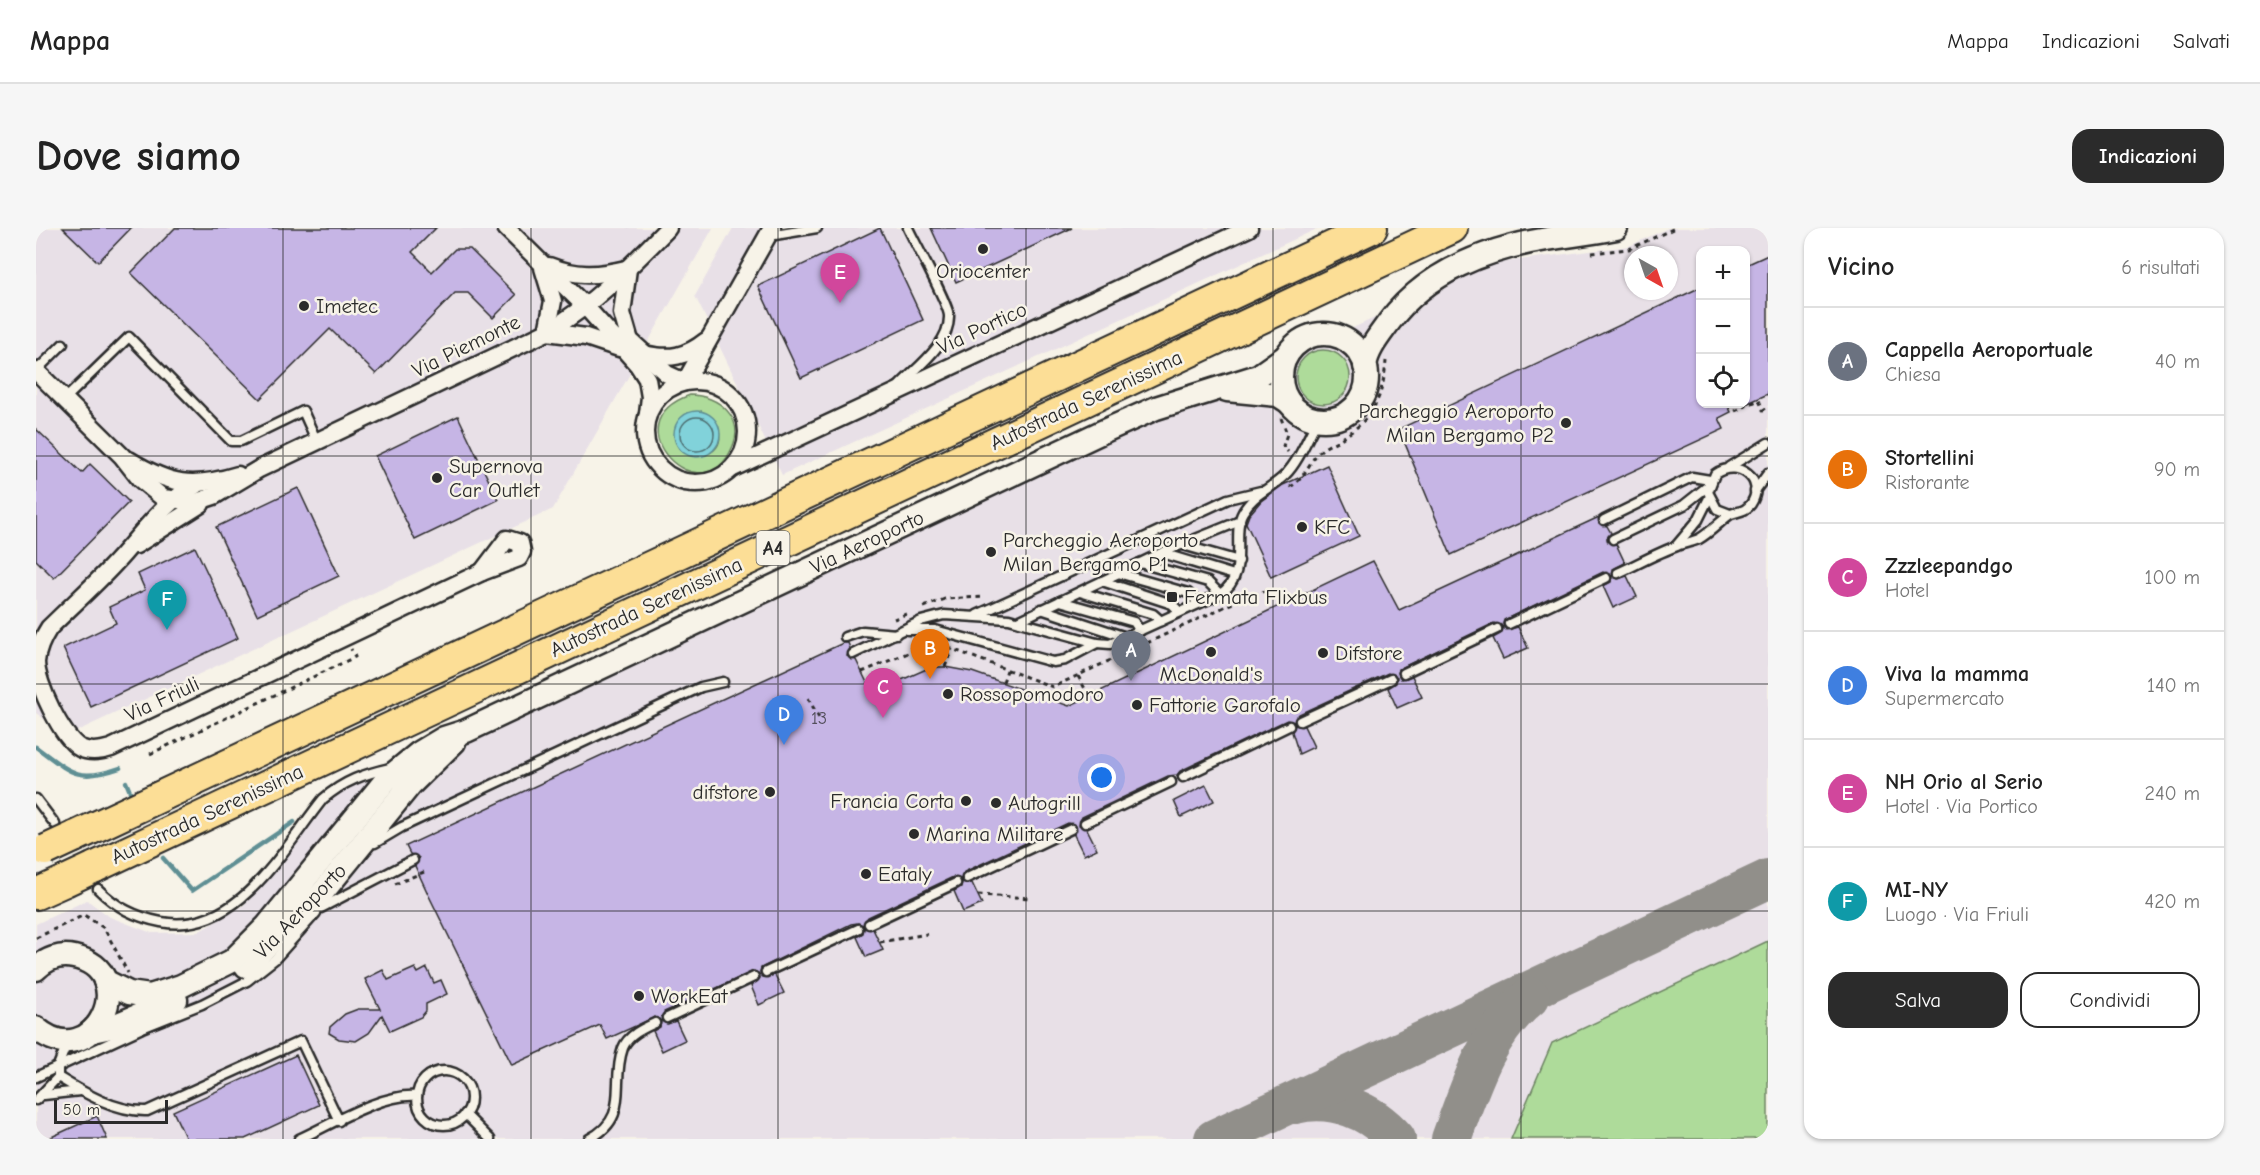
<!DOCTYPE html>
<html lang="it">
<head>
<meta charset="utf-8">
<style>
	:root { --surface:#fff; --page:#f6f6f6; --text:#222; --muted:#767676; --line:#e0e0e0; --accent:#2b2b2b }
	body { margin:0; font-family:"Comic Neue",sans-serif; background:var(--page); color:var(--text) }
	.controls { position:absolute; right:18px; top:18px; display:grid; overflow:hidden; border-radius:12px; box-shadow:0 2px 4px #0004 }
	.controls button { width:54px; height:54px; display:grid; place-items:center; padding:0; border:0; border-bottom:2px solid var(--line); background:var(--surface); color:var(--text); font:30px sans-serif }
	.compass { position:absolute; left:1588px; top:18px; width:54px; height:54px; border-radius:50%; background:var(--surface); box-shadow:0 2px 4px #0004; rotate:140deg }
	.scale { position:absolute; left:18px; bottom:15px; width:114px; box-sizing:border-box; padding-left:6px; border:3px solid #2b2b2b; border-top:0; font-size:16px; line-height:21px; white-space:nowrap; color:#2b2b2b; -webkit-text-stroke:4px #f7f3e8; paint-order:stroke }
	.you { position:absolute; left:1066px; top:550px; width:21px; height:21px; margin:-15px; border:4px solid #fff; border-radius:50%; background:#1a73e8; box-shadow:0 0 0 9px #1a73e833 }
	.badge { display:grid; place-items:center; width:39px; height:39px; border-radius:50%; background:var(--accent); color:#fff; font-size:20px; font-weight:700 }
	.pin { position:absolute; translate:-50% -50px; filter:drop-shadow(0 2px 3px #0008) }
	.pin::after { content:''; position:absolute; top:32px; width:21px; height:18px; background:inherit; clip-path:polygon(0 0,100% 0,50% 100%) }
	.list { margin:0; padding:0; list-style:none }
	h2 { display:flex; justify-content:space-between; align-items:center; height:78px; margin:0; padding:0 24px; font-size:26px }
	h2 small { font-size:20px; font-weight:400; color:var(--muted) }
	.list li { display:grid; grid-template-columns:39px 1fr auto; gap:18px; align-items:center; box-sizing:border-box; height:108px; padding:0 24px; border-top:2px solid var(--line) }
	.list b { display:block; font-size:22px; white-space:nowrap }
	.list p { margin:0; font-size:20px; white-space:nowrap; color:var(--muted) }
	.list em { font-size:20px; font-style:normal; color:var(--muted) }
	.actions { display:flex; gap:12px; padding:18px 24px }
	.actions a { flex:1; padding:14px 0; border:2px solid var(--accent); border-radius:18px; text-align:center; font-size:21px; color:var(--accent) }
	.actions .main { background:var(--accent); color:#fff }
	.icon { flex:none; width:33px; height:33px; fill:none; stroke:currentColor; stroke-width:2; stroke-linecap:round; stroke-linejoin:round }
	.map { position:relative; flex:none; width:1732px; height:911px; overflow:hidden; border-radius:18px }
	header { display:flex; align-items:center; gap:36px; box-sizing:border-box; height:84px; padding:0 30px; background:var(--surface); border-bottom:2px solid var(--line) }
	header strong { font-size:28px }
	nav { display:flex; gap:33px; margin-inline-start:auto; font-size:21px }
	.intro { display:flex; align-items:center; justify-content:space-between; box-sizing:border-box; height:144px; padding:0 36px }
	h1 { margin:0; font-size:42px }
	.button { padding:15px 27px; border-radius:18px; background:var(--accent); color:#fff; font-size:21px; font-weight:700 }
	main { display:flex; gap:36px; padding:0 36px }
	aside { flex:1; background:var(--surface); border-radius:18px; box-shadow:0 2px 4px #0004 }
	.map>svg:first-child { display:block }
	.built { fill:#e8e0e7; fill-rule:evenodd }
	.green { fill:#aedb9a; stroke:#6c8362; stroke-width:1.5; fill-rule:evenodd }
	.water { fill:#81d2da; stroke:#5f8f94; stroke-width:1.5 }
	.lines { fill:none; stroke-linecap:round; stroke-linejoin:round }
	.shore { stroke:#4d6e71; stroke-width:1.5 }
	.stream { stroke:#5f8f94; stroke-width:4.5 }
	.taxiway { stroke:#918f8a; stroke-width:40 }
	.building { fill:#c6b5e5; stroke:#2b2b2b; stroke-width:1.5 }
	.lane-casing { stroke:#2b2b2b; stroke-width:13 }
	.street-casing { stroke:#2b2b2b; stroke-width:21 }
	.secondary-casing { stroke:#2b2b2b; stroke-width:27 }
	.highway-casing { stroke:#2b2b2b; stroke-width:34 }
	.path { stroke:#2b2b2b; stroke-width:3; stroke-dasharray:4.5 4.5; stroke-linecap:butt }
	.lane { stroke:#f7f3e8; stroke-width:8 }
	.street { stroke:#f7f3e8; stroke-width:16 }
	.secondary { stroke:#f7f3e8; stroke-width:22 }
	.highway { stroke:#fcde96; stroke-width:30 }
	.highway-bridge-casing { stroke:#2b2b2b; stroke-width:34; stroke-linecap:butt }
	.highway-bridge { stroke:#fcde96; stroke-width:30 }
	.grid { fill:none; stroke:#2b2b2b; stroke-width:1.5; stroke-opacity:0.55 }
	.poi-dot { fill:#2b2b2b; stroke:#f7f3e8; stroke-width:2 }
	.labels { text-anchor:middle; stroke-width:5; stroke-linejoin:round; paint-order:stroke }
	.number-label { font-size:18px; fill:#524e5a }
	.shield { fill:#f7f3e8; stroke:#686764; stroke-width:1.5 }
	.shield-label { font-size:20px; font-weight:bold; fill:#2b2b2b }
	.poi-label { font-size:21px; fill:#2b2b2b; stroke:#f7f3e8; text-anchor:start }
	.street-label { font-size:21px; fill:#2b2b2b; stroke:#f7f3e8 }
</style>
</head>
<body>
<header>
<strong>Mappa</strong>
<nav><a>Mappa</a><a>Indicazioni</a><a>Salvati</a></nav>
</header>
<div class="intro"><h1>Dove siamo</h1><a class="button">Indicazioni</a></div>
<main>
<div class="map">
<svg width="1732" height="911" viewBox="0 0 1732 911">
	<rect width="100%" height="100%" fill="#f7f3e8"/>
	<filter id="ink" filterUnits="userSpaceOnUse"><feTurbulence type="fractalNoise" baseFrequency=".0167" numOctaves="2"/><feDisplacementMap in="SourceGraphic" scale="12" xChannelSelector="R" yChannelSelector="G"/><feConvolveMatrix kernelMatrix="1 2 1 2 8 2 1 2 1" color-interpolation-filters="sRGB"/></filter>
	<g filter="url(#ink)">
		<!-- built -->
		<g class="built">
			<polygon points="0,0 677,0 517,281 41,503 8,491 0,485"/>
			<polygon points="697,0 1283,0 746,247 659,68"/>
			<path d="M1632,0H1732V911H0V696L51,672L74,689L116,705L162,704L207,678L302,564L1459,35L1593,18ZM1664,22H1710V176H1664ZM1597,27H1633V63H1597Z"/>
		</g>
		<!-- green -->
		<g class="green">
			<circle cx="1287" cy="149" r="27"/>
			<path d="M654,167C682,167 710,190 696,220C666,289 572,196 654,167ZM665,183C682,189 694,218 671,226C664,228 654,225 647,224L639,212Z"/>
			<polygon points="1732,713 1732,911 1475,911 1516,815"/>
		</g>
		<!-- water -->
		<circle class="water" cx="661" cy="206" r="23"/>
		<g class="lines">
			<!-- shore -->
			<circle class="shore" cx="661" cy="206" r="17"/>
			<!-- stream -->
			<g class="stream">
				<path d="M0,519C34,544 41,555 84,540"/>
				<polyline points="90,554 95,566"/>
				<polyline points="127,630 156,663 258,594"/>
			</g>
			<!-- taxiway -->
			<g class="taxiway">
				<path d="M1259,876C1297,867 1335,882 1360,911"/>
				<polyline points="1178,911 1732,651"/>
				<path d="M1415,911C1434,860 1449,806 1494,769"/>
			</g>
		</g>
		<!-- building -->
		<g class="building">
			<polygon points="27,0 95,0 62,34"/>
			<polygon points="139,0 400,0 376,24 396,44 419,21 434,21 480,67 457,90 432,65 419,65 340,146 294,101 224,171 95,45"/>
			<polygon points="844,0 887,92 765,150 722,58"/>
			<polygon points="895,0 1036,0 920,54"/>
			<polygon points="1732,27 1732,166 1710,176 1710,37"/>
			<polygon points="1665,59 1665,176 1691,176 1695,184 1683,190 1688,201 1415,327 1363,201"/>
			<polygon points="422,188 462,272 379,312 339,228"/>
			<polygon points="0,201 46,245 54,236 93,274 18,350 0,332"/>
			<polygon points="1291,237 1323,308 1235,349 1210,295 1213,287 1225,273 1247,257"/>
			<polygon points="262,260 303,348 221,387 180,299"/>
			<polygon points="1563,289 1563,295 1571,298 1575,305 1571,310 1572,314 1580,316 1589,335 1577,341 1577,348 1582,351 1591,348 1601,369 1577,380 1567,358 1575,354 1576,348 1567,344 1468,392 1467,396 1470,402 1482,399 1492,420 1467,431 1457,410 1466,405 1467,399 1458,395 1363,441 1362,445 1365,451 1376,448 1386,469 1361,480 1352,460 1360,455 1361,449 1352,445 1263,486 1258,494 1251,492 1144,543 1141,547 1132,548 1046,589 1043,597 1051,601 1061,621 1048,627 1038,607 1040,598 1032,595 928,644 925,651 917,649 832,689 827,697 822,695 815,696 725,740 724,744 727,749 739,747 748,765 723,777 715,758 724,750 723,746 718,743 628,784 626,793 631,796 640,793 649,812 626,823 617,803 624,799 625,793 619,789 571,811 564,797 476,837 393,668 379,638 383,630 374,626 370,618 807,415 812,415 814,420 811,428 820,432 836,465 895,439 909,439 936,444 1033,478 1337,333 1363,382"/>
			<polygon points="159,319 202,410 55,479 27,420 80,395 73,379 109,362 102,346"/>
			<polygon points="1259,497 1268,498 1278,519 1263,526 1256,504"/>
			<polygon points="1170,557 1178,573 1145,589 1138,573"/>
			<polygon points="926,654 936,655 946,676 927,684 918,663 925,659"/>
			<polygon points="828,700 837,701 847,722 830,729 821,709 827,705"/>
			<polygon points="379,740 382,745 391,740 398,755 405,752 411,766 390,776 390,783 385,789 354,803 346,787 333,805 320,813 303,811 293,805 294,799 309,786 322,781 344,781 329,751 347,742 352,752"/>
			<polygon points="260,827 283,877 209,911 150,911 137,883"/>
			<polygon points="61,888 71,911 11,911"/>
		</g>
		<g class="lines">
			<defs>
				<g id="lane">
					<polyline points="733,8 781,0"/>
					<polyline points="0,143 27,116"/>
					<path d="M863,158C880,140 914,116 913,88C913,77 879,15 872,0"/>
					<polyline points="29,171 93,109 195,213 205,213 267,183 281,214"/>
					<polyline points="1693,239 1732,215"/>
					<polyline points="1719,263 1732,245"/>
					<polyline points="1568,292 1656,249 1674,252"/>
					<polyline points="1577,311 1648,277 1672,258"/>
					<polyline points="1147,317 1203,333"/>
					<polyline points="1640,318 1662,292 1673,270"/>
					<polyline points="1126,325 1198,347"/>
					<polyline points="1104,335 1172,354 1184,366"/>
					<polyline points="1082,345 1152,365 1163,375"/>
					<path d="M1582,345C1602,336 1621,325 1641,318C1648,315 1656,314 1663,311C1674,305 1689,289 1695,286C1703,283 1709,284 1715,276C1731,252 1702,230 1679,246L1672,264L1681,281L1694,286"/>
					<polyline points="1066,353 1136,376 1144,384"/>
					<polyline points="1044,364 1117,386 1125,393"/>
					<polyline points="1024,373 1098,394 1104,403"/>
					<polyline points="1005,381 1090,409"/>
					<polyline points="941,387 1192,271 1225,263"/>
					<polyline points="982,393 1125,325 1204,293"/>
					<polyline points="1473,396 1570,350"/>
					<polyline points="871,402 899,402 1017,434 1029,432 1061,415"/>
					<polyline points="809,409 827,403 860,406"/>
					<path d="M817,426L885,393L908,387L973,391L1061,415L1074,416L1184,366C1215,346 1194,306 1207,284C1217,266 1235,261 1249,247C1263,233 1272,209 1282,191"/>
					<polyline points="1368,445 1461,401"/>
					<polyline points="1264,493 1355,451"/>
					<polyline points="1147,549 1253,498"/>
					<polyline points="0,571 19,596"/>
					<polyline points="1049,595 1135,554"/>
					<polyline points="339,615 366,599 665,459 687,454"/>
					<polyline points="931,650 1035,601"/>
					<path d="M62,661C80,679 99,689 125,694C202,708 246,622 287,571C308,553 328,546 354,540"/>
					<polyline points="285,680 377,632"/>
					<polyline points="833,696 920,655"/>
					<polyline points="730,744 822,701"/>
					<polyline points="631,790 718,749"/>
					<circle cx="408" cy="870" r="27"/>
					<polyline points="0,849 106,800 166,776 211,753 239,731 280,685"/>
					<path d="M22,849C48,865 80,884 111,883L265,813L303,893"/>
					<polyline points="8,867 44,863"/>
					<polyline points="0,872 22,849 22,838 32,813"/>
					<polyline points="429,886 454,911"/>
					<path d="M263,911C296,896 346,865 381,868"/>
					<path d="M553,911C596,889 574,856 587,820C592,807 608,800 619,795"/>
				</g>
				<g id="street">
					<polyline points="470,0 550,79 602,137 611,151 614,169 612,186"/>
					<path d="M513,38C541,49 561,48 590,41"/>
					<polyline points="507,40 517,73 511,104"/>
					<polyline points="592,41 586,85 594,113"/>
					<polyline points="511,104 550,109 583,120"/>
					<polyline points="589,108 631,146 649,154"/>
					<path d="M608,126C634,132 650,129 670,113"/>
					<path d="M0,143L86,228L104,251L127,270L160,274L178,268L223,241L511,104C558,76 594,39 632,0"/>
					<circle cx="660" cy="204" r="51"/>
					<polyline points="649,154 736,0"/>
					<path d="M93,232C134,257 156,261 202,247"/>
					<polyline points="697,240 1213,0"/>
					<path d="M160,257C130,273 111,299 89,324C66,351 38,375 13,400C6,411 1,421 0,434C0,455 26,510 44,520C54,525 65,523 75,520L446,344"/>
					<polygon points="471,311 484,315 486,324 483,330 446,344"/>
					<polyline points="100,317 165,276"/>
				</g>
				<g id="secondary">
					<circle cx="1288" cy="149" r="43"/>
					<path d="M1329,138C1331,122 1343,108 1353,94C1391,43 1450,21 1511,11C1534,7 1557,5 1580,0"/>
					<polyline points="1191,162 1242,167 1253,174"/>
					<polyline points="210,738 286,665 374,557 418,514"/>
					<path d="M0,741C10,731 24,726 38,729C107,743 58,850 0,800"/>
					<polyline points="69,753 93,765 114,768 145,758 196,733 231,698 350,552 383,525 408,510 430,503 1066,204 1120,180 1222,148 1249,129"/>
					<polyline points="56,803 75,799 140,772"/>
				</g>
				<g id="highway">
					<polyline points="38,609 1336,0"/>
					<polyline points="57,640 1416,0"/>
					<polyline points="0,666 29,653"/>
				</g>
			</defs>
			<!-- lane casing -->
			<use href="#lane" class="lane-casing"/>
			<!-- street casing -->
			<use href="#street" class="street-casing"/>
			<!-- secondary casing -->
			<use href="#secondary" class="secondary-casing"/>
			<!-- highway casing -->
			<use href="#highway" class="highway-casing"/>
			<!-- path -->
			<g class="path">
				<polyline points="1556,25 1593,21 1639,0"/>
				<polyline points="1699,183 1723,172 1727,182 1732,179"/>
				<polyline points="1245,190 1251,206 1247,218 1252,224"/>
				<path d="M1254,259C1269,251 1272,235 1283,224C1290,218 1295,216 1303,212C1336,192 1347,171 1350,133"/>
				<polyline points="888,379 909,371 948,369"/>
				<polyline points="858,391 870,386"/>
				<polyline points="909,439 916,421"/>
				<polyline points="826,444 879,422 916,421 1017,459 1201,373 1232,362"/>
				<polyline points="1042,448 1053,468"/>
				<polyline points="967,454 971,442"/>
				<polyline points="772,470 783,490"/>
				<polyline points="114,526 319,429 315,421"/>
				<polyline points="359,656 388,644"/>
				<polyline points="942,667 994,670"/>
				<polyline points="0,710 48,687 68,700 92,745"/>
				<polyline points="844,714 891,706"/>
			</g>
			<!-- lane -->
			<use href="#lane" class="lane"/>
			<!-- street -->
			<use href="#street" class="street"/>
			<!-- secondary -->
			<use href="#secondary" class="secondary"/>
			<!-- highway -->
			<use href="#highway" class="highway"/>
			<defs>
				<g id="highway-bridge">
					<polyline points="10,622 38,609"/>
					<polyline points="29,653 57,640"/>
				</g>
			</defs>
			<!-- highway-bridge casing -->
			<use href="#highway-bridge" class="highway-bridge-casing"/>
			<!-- highway-bridge -->
			<use href="#highway-bridge" class="highway-bridge"/>
		</g>
	</g>
	<!-- grid -->
	<path class="grid" d="M247,0V911M495,0V911M742,0V911M990,0V911M1237,0V911M1485,0V911M0,228H1732M0,456H1732M0,683H1732"/>
	<!-- markers -->
	<g class="poi-dot">
		<circle cx="947" cy="21" r="6"/>
		<circle cx="268" cy="78" r="6"/>
		<circle cx="1530" cy="195" r="6"/>
		<circle cx="401" cy="250" r="6"/>
		<circle cx="1266" cy="299" r="6"/>
		<circle cx="955" cy="324" r="6"/>
		<rect x="1130" y="363" width="12" height="12" rx="3"/>
		<circle cx="1175" cy="424" r="6"/>
		<circle cx="1287" cy="425" r="6"/>
		<circle cx="912" cy="466" r="6"/>
		<circle cx="1101" cy="477" r="6"/>
		<circle cx="734" cy="564" r="6"/>
		<circle cx="930" cy="573" r="6"/>
		<circle cx="960" cy="575" r="6"/>
		<circle cx="878" cy="606" r="6"/>
		<circle cx="830" cy="646" r="6"/>
		<circle cx="603" cy="768" r="6"/>
	</g>
	<g class="labels">
		<!-- number labels -->
		<g class="number-label">
			<text x="783" y="496">13</text>
		</g>
		<!-- shield labels -->
		<rect class="shield" x="720.5" y="303" width="33" height="34" rx="4.5"/>
		<g class="shield-label">
			<text x="737" y="327">A4</text>
		</g>
		<!-- poi labels -->
		<g class="poi-label">
			<text x="947" y="50" text-anchor="middle">Oriocenter</text>
			<text x="280" y="85">Imetec</text>
			<text x="1518" y="190" text-anchor="end">Parcheggio Aeroporto<tspan x="1518" dy="24">Milan Bergamo P2</tspan></text>
			<text x="413" y="245">Supernova<tspan x="413" dy="24">Car Outlet</tspan></text>
			<text x="1278" y="306">KFC</text>
			<text x="967" y="319">Parcheggio Aeroporto<tspan x="967" dy="24">Milan Bergamo P1</tspan></text>
			<text x="1148" y="376">Fermata Flixbus</text>
			<text x="1299" y="432">Difstore</text>
			<text x="1175" y="453" text-anchor="middle">McDonald's</text>
			<text x="924" y="473">Rossopomodoro</text>
			<text x="1113" y="484">Fattorie Garofalo</text>
			<text x="722" y="571" text-anchor="end">difstore</text>
			<text x="918" y="580" text-anchor="end">Francia Corta</text>
			<text x="972" y="582">Autogrill</text>
			<text x="890" y="613">Marina Militare</text>
			<text x="842" y="653">Eataly</text>
			<text x="615" y="775">WorkEat</text>
		</g>
		<!-- street labels -->
		<g class="street-label">
			<text transform="translate(946 100) rotate(-25)" y="7">Via Portico</text>
			<text transform="translate(430 118) rotate(-26)" y="7">Via Piemonte</text>
			<text transform="translate(1050 172) rotate(-25)" y="7">Autostrada Serenissima</text>
			<text transform="translate(831 314) rotate(-25)" y="7">Via Aeroporto</text>
			<text transform="translate(610 379) rotate(-25)" y="7">Autostrada Serenissima</text>
			<text transform="translate(126 471) rotate(-25)" y="7">Via Friuli</text>
			<text transform="translate(171 586) rotate(-25)" y="7">Autostrada Serenissima</text>
			<text transform="translate(264 683) rotate(-46)" y="7">Via Aeroporto</text>
		</g>
	</g>
</svg>
<div class="controls">
<button>+</button>
<button>−</button>
<button><svg class="icon" aria-label="locate" viewBox="0 0 24 24"><circle cx="12" cy="12" r="6"/><path d="M12 2v4M12 18v4M2 12h4M18 12h4"/></svg></button>
</div>
<svg class="compass" viewBox="-18 -18 36 36"><path d="M0-13l5 13h-10z" fill="#e53935"/><path d="M0 13l5-13h-10z" fill="#767676"/></svg>
<div class="scale">50 m</div>
<div class="you"></div>
<div class="pin badge" style="left:1095px;top:453px;background:#6b7280">A</div>
<div class="pin badge" style="left:894px;top:451px;background:#e8710a">B</div>
<div class="pin badge" style="left:847px;top:490px;background:#d1479c">C</div>
<div class="pin badge" style="left:748px;top:517px;background:#3f7fe0">D</div>
<div class="pin badge" style="left:804px;top:75px;background:#d1479c">E</div>
<div class="pin badge" style="left:131px;top:402px;background:#0f9aa8">F</div>
</div>
<aside>
<h2>Vicino<small>6 risultati</small></h2>
<ul class="list">
<li><span class="badge" style="background:#6b7280">A</span><div><b>Cappella Aeroportuale</b><p>Chiesa</p></div><em>40 m</em></li>
<li><span class="badge" style="background:#e8710a">B</span><div><b>Stortellini</b><p>Ristorante</p></div><em>90 m</em></li>
<li><span class="badge" style="background:#d1479c">C</span><div><b>Zzzleepandgo</b><p>Hotel</p></div><em>100 m</em></li>
<li><span class="badge" style="background:#3f7fe0">D</span><div><b>Viva la mamma</b><p>Supermercato</p></div><em>140 m</em></li>
<li><span class="badge" style="background:#d1479c">E</span><div><b>NH Orio al Serio</b><p>Hotel · Via Portico</p></div><em>240 m</em></li>
<li><span class="badge" style="background:#0f9aa8">F</span><div><b>MI-NY</b><p>Luogo · Via Friuli</p></div><em>420 m</em></li>
</ul>
<div class="actions"><a class="main">Salva</a><a>Condividi</a></div>
</aside>
</main>
</body>
</html>
